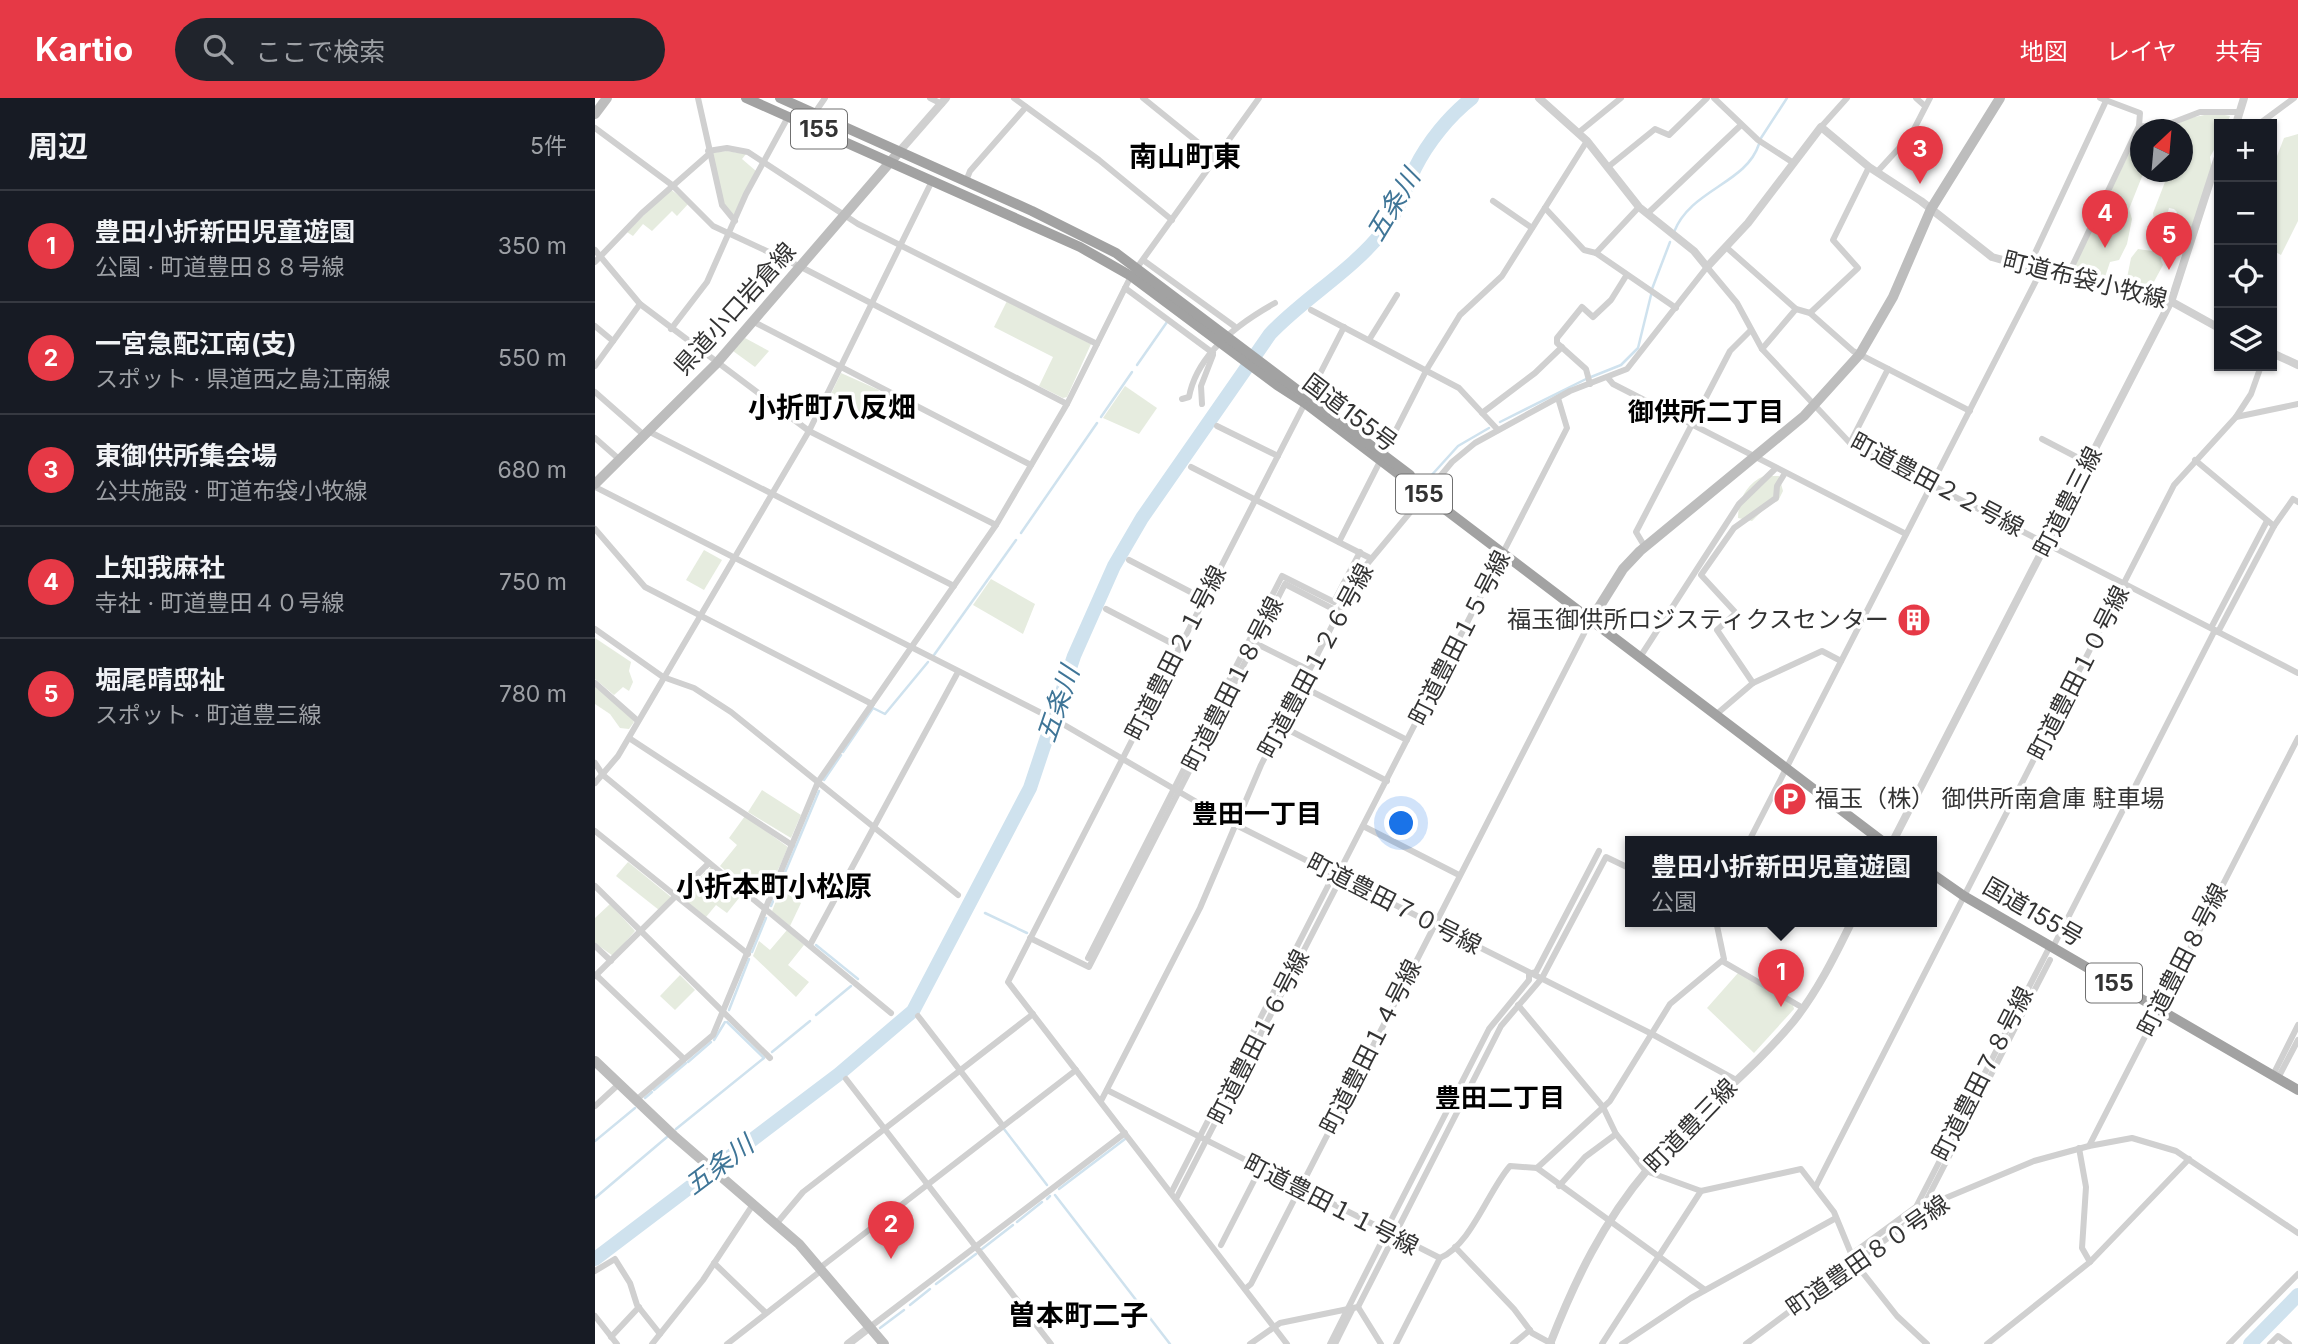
<!DOCTYPE html>
<html lang="ja">
<head>
<meta charset="utf-8">
<style>
	:root { --surface:#171b24; --page:#20242c; --text:#f1f3f6; --muted:#9ea1a6; --line:#363941; --accent:#e63946 }
	body { margin:0; font-family:Inter,"Noto Sans JP",sans-serif; background:var(--page); color:var(--text) }
	.controls { position:absolute; right:21px; top:21px; display:grid; overflow:hidden; border-radius:0px; box-shadow:0 2px 5px #0004 }
	.controls button { width:63px; height:63px; display:grid; place-items:center; padding:0; border:0; border-bottom:2px solid var(--line); background:var(--surface); color:var(--text); font:35px sans-serif }
	.compass { position:absolute; left:1535px; top:21px; width:63px; height:63px; border-radius:50%; background:var(--surface); box-shadow:0 2px 5px #0004; rotate:26deg }
	.you { position:absolute; left:807px; top:726px; width:24px; height:24px; margin:-18px; border:5px solid #fff; border-radius:50%; background:#1a73e8; box-shadow:0 0 0 10px #1a73e833 }
	.badge { display:grid; place-items:center; width:46px; height:46px; border-radius:50%; background:var(--accent); color:#fff; font-size:23px; font-weight:700 }
	.pin { position:absolute; translate:-50% -58px; filter:drop-shadow(0 2px 4px #0008) }
	.pin::after { content:''; position:absolute; top:37px; width:24px; height:21px; background:inherit; clip-path:polygon(0 0,100% 0,50% 100%) }
	.popup { position:absolute; left:1030px; top:738px; width:312px; height:91px; box-sizing:border-box; display:grid; place-content:center; border-radius:0px; background:var(--surface); filter:drop-shadow(0 2px 5px #0005); font-size:23px; white-space:nowrap; color:var(--muted) }
	.popup b { font-size:26px; color:var(--text) }
	.popup::after { content:''; position:absolute; left:50%; top:100%; margin-left:-14px; border:14px solid transparent; border-top-color:var(--surface) }
	.list { margin:0; padding:0; list-style:none }
	h2 { display:flex; justify-content:space-between; align-items:center; height:91px; margin:0; padding:0 28px; font-size:30px }
	h2 small { font-size:23px; font-weight:400; color:var(--muted) }
	.list li { display:grid; grid-template-columns:46px 1fr auto; gap:21px; align-items:center; box-sizing:border-box; height:112px; padding:0 28px; border-top:2px solid var(--line) }
	.list b { display:block; font-size:26px; white-space:nowrap }
	.list p { margin:0; font-size:23px; white-space:nowrap; color:var(--muted) }
	.list em { font-size:23px; font-style:normal; color:var(--muted) }
	.icon { flex:none; width:38px; height:38px; fill:none; stroke:currentColor; stroke-width:2; stroke-linecap:round; stroke-linejoin:round }
	.map { position:relative; flex:none; width:1703px; height:1246px; overflow:hidden }
	header { display:flex; align-items:center; gap:42px; box-sizing:border-box; height:98px; padding:0 35px; background:var(--accent); color:#fff }
	header strong { font-size:33px }
	nav { display:flex; gap:38px; margin-inline-start:auto; font-size:24px }
	.search { width:490px; height:63px; background:var(--page); display:flex; align-items:center; gap:18px; box-sizing:border-box; padding:0 24px; border-radius:38px; color:var(--muted); font-size:26px }
	main { display:flex }
	aside { flex:1; background:var(--surface) }
	.map>svg:first-child { display:block }
	.green { fill:#e6ecdf }
	.lines { fill:none; stroke-linecap:round; stroke-linejoin:round }
	.stream { stroke:#cfe2ee; stroke-width:2.5 }
	.river { stroke:#cfe2ee; stroke-width:14 }
	.minor { stroke:#d0d0d0; stroke-width:6 }
	.tertiary { stroke:#d0d0d0; stroke-width:8 }
	.secondary { stroke:#bdbdbd; stroke-width:10 }
	.trunk { stroke:#a2a2a2; stroke-width:10 }
	.labels { text-anchor:middle; stroke-width:7; stroke-linejoin:round; paint-order:stroke }
	.shield { fill:#fff; stroke:#707070; stroke-width:2 }
	.shield-label { font-size:23px; font-weight:bold; fill:#333 }
	.street-label { font-size:24px; fill:#333; stroke:#fff }
	.poi-label { font-size:24px; fill:#333; stroke:#fff; text-anchor:end }
	.water-label { font-size:26px; font-style:italic; fill:#3f7597; stroke:#fff }
	.neighbourhood-label { font-size:26px; font-weight:bold; fill:#000; stroke:#fff }
	.quarter-label { font-size:28px; font-weight:bold; fill:#000; stroke:#fff }
</style>
</head>
<body>
<header>
<strong>Kartio</strong>
<div class="search"><svg class="icon" aria-label="search" viewBox="0 0 24 24"><circle cx="10" cy="10" r="6"/><path d="M15 15l6 6"/></svg>ここで検索</div>
<nav><a>地図</a><a>レイヤ</a><a>共有</a></nav>
</header>
<main>
<aside>
<h2>周辺<small>5件</small></h2>
<ul class="list">
<li><span class="badge">1</span><div><b>豊田小折新田児童遊園</b><p>公園 · 町道豊田８８号線</p></div><em>350 m</em></li>
<li><span class="badge">2</span><div><b>一宮急配江南(支)</b><p>スポット · 県道西之島江南線</p></div><em>550 m</em></li>
<li><span class="badge">3</span><div><b>東御供所集会場</b><p>公共施設 · 町道布袋小牧線</p></div><em>680 m</em></li>
<li><span class="badge">4</span><div><b>上知我麻社</b><p>寺社 · 町道豊田４０号線</p></div><em>750 m</em></li>
<li><span class="badge">5</span><div><b>堀尾晴邸祉</b><p>スポット · 町道豊三線</p></div><em>780 m</em></li>
</ul>
</aside>
<div class="map">
<svg width="1703" height="1246" viewBox="0 0 1703 1246">
	<rect width="100%" height="100%" fill="#fff"/>
	<!-- green -->
	<g class="green">
		<polygon points="1619,15 1635,18 1632,26 1624,26 1624,43 1615,59 1617,73 1597,145 1585,141 1587,136 1578,129 1582,114 1579,111 1574,110 1569,128 1559,122 1558,115 1570,84 1548,76 1534,111 1537,121 1532,146 1524,162 1515,164 1508,185 1472,179 1546,32 1546,74 1588,74 1588,32 1571,31 1595,20"/>
		<polygon points="1703,36 1703,123 1686,157 1677,152 1677,71 1689,40"/>
		<polygon points="132,53 151,56 147,61 161,73 138,118 128,106 116,55"/>
		<polygon points="75,91 94,105 82,118 77,113 57,133 48,126 38,138 32,134"/>
		<polygon points="1566,143 1570,146 1566,162 1568,167 1554,193 1530,190 1536,160 1543,151 1557,153"/>
		<polygon points="412,203 496,246 472,299 468,300 444,288 458,259 399,229"/>
		<polygon points="150,240 174,253 160,269 138,253"/>
		<polygon points="246,275 284,292 271,318 234,300"/>
		<polygon points="530,288 562,310 544,336 508,320"/>
		<path d="M1169,378H1184L1188,393L1183,403L1173,407L1157,423L1143,420C1143,402 1152,385 1169,378Z"/>
		<polygon points="109,452 127,462 109,492 91,482"/>
		<polygon points="396,481 440,506 428,536 378,507"/>
		<polygon points="0,540 36,564 34,573 38,584 34,593 28,589 19,597 0,581"/>
		<polygon points="0,588 37,621 39,624 34,631 25,630 15,616 0,606"/>
		<polygon points="167,692 206,717 196,740 153,714"/>
		<path d="M150,718L193,749C184,769 179,790 155,793L125,768L142,747L134,740Z"/>
		<polygon points="33,764 76,799 64,812 21,778"/>
		<polygon points="116,769 148,795 132,815 121,807 111,819 87,800 87,796"/>
		<polygon points="186,791 206,805 195,828 177,813"/>
		<polygon points="15,806 40,833 18,858 0,845 0,820"/>
		<polygon points="192,832 209,847 193,867 214,884 201,899 158,858 164,843 175,852"/>
		<polygon points="1143,875 1198,907 1199,911 1159,955 1112,910"/>
		<polygon points="85,877 100,892 80,912 65,898"/>
	</g>
	<g class="lines">
		<!-- stream -->
		<g class="stream">
			<polyline points="1166,40 1192,0"/>
			<path d="M1079,134C1096,91 1151,86 1164,46"/>
			<polyline points="1057,191 1075,144"/>
			<polyline points="542,267 572,224"/>
			<polyline points="996,279 1026,267 1043,250 1056,197"/>
			<polyline points="506,319 537,274"/>
			<polyline points="905,324 991,281"/>
			<polyline points="834,380 863,348 894,330"/>
			<polyline points="426,435 502,325"/>
			<polyline points="339,557 421,442"/>
			<polyline points="248,654 278,610 290,616 333,564"/>
			<polyline points="229,682 246,657"/>
			<polyline points="375,806 378,810"/>
			<polyline points="176,808 224,693"/>
			<polyline points="390,815 432,835"/>
			<polyline points="221,847 263,881"/>
			<polyline points="157,854 171,820"/>
			<polyline points="134,912 154,861"/>
			<polyline points="221,917 256,888"/>
			<polyline points="119,942 130,924"/>
			<polyline points="177,954 215,923"/>
			<polyline points="93,964 116,944"/>
			<polyline points="59,992 91,965"/>
			<polyline points="50,1000 57,994"/>
			<polyline points="81,1031 169,960 132,924"/>
			<polyline points="409,1031 452,1087"/>
			<polyline points="0,1043 40,1010"/>
			<polyline points="464,1091 530,1041"/>
			<polyline points="460,1097 575,1246"/>
			<polyline points="0,1100 72,1039"/>
			<polyline points="452,1101 455,1098"/>
			<polyline points="422,1124 447,1104"/>
			<polyline points="387,1151 418,1127"/>
			<polyline points="341,1186 381,1156"/>
			<polyline points="315,1207 335,1191"/>
			<polyline points="285,1230 309,1212"/>
		</g>
		<!-- river -->
		<g class="river">
			<path d="M0,1161L244,976L318,913L435,690L479,558L519,468L547,420L675,236C710,199 757,173 789,132C803,114 810,91 820,70C833,44 854,18 877,0"/>
			<polyline points="1655,1246 1703,1197"/>
		</g>
		<!-- minor -->
		<g class="minor">
			<polyline points="103,0 127,107 140,123"/>
			<polyline points="335,0 347,6"/>
			<polyline points="419,0 504,62 577,122"/>
			<polyline points="548,0 621,59"/>
			<polyline points="1119,0 1163,42 1197,64"/>
			<polyline points="1321,0 1330,8"/>
			<polyline points="1505,0 1545,15 1544,28 1566,29 1605,14 1645,14"/>
			<polyline points="219,16 230,0"/>
			<polyline points="1664,26 1699,0"/>
			<polyline points="1226,29 1252,0"/>
			<polyline points="0,30 77,87 118,128 206,169 472,306"/>
			<polyline points="983,35 1026,0"/>
			<polyline points="113,53 132,50 153,54 263,126 502,246"/>
			<polyline points="1013,69 1060,31 1074,37 1112,0"/>
			<polyline points="1282,74 1316,37 1335,0"/>
			<polyline points="371,83 375,73 431,9"/>
			<polyline points="898,103 937,130"/>
			<polyline points="1044,109 1001,155 1081,210"/>
			<polyline points="950,110 989,152 1001,155"/>
			<polyline points="1052,116 1146,27"/>
			<polyline points="1131,149 1201,211 1215,215 1258,253 1375,313"/>
			<polyline points="0,152 45,206 214,333 401,427"/>
			<polyline points="548,162 639,228"/>
			<polyline points="0,164 47,115 114,56"/>
			<polyline points="1433,170 1511,3"/>
			<polyline points="1472,179 1544,28"/>
			<polyline points="530,190 618,255"/>
			<polyline points="716,212 864,290 903,332"/>
			<polyline points="1215,215 1263,170 1238,142 1274,69"/>
			<polyline points="159,224 436,367"/>
			<polyline points="0,228 18,243"/>
			<polyline points="76,231 112,184 151,96 193,19"/>
			<polyline points="774,242 802,197"/>
			<polyline points="1167,251 1201,211"/>
			<polyline points="0,268 45,206"/>
			<polyline points="1013,280 1018,286 1311,436"/>
			<polyline points="995,286 991,271 962,245 962,240 987,209 998,219 1016,202 1031,178"/>
			<polyline points="0,294 50,338"/>
			<path d="M587,301L594,299C602,255 644,225 680,205"/>
			<polyline points="607,306 606,288 618,257"/>
			<polyline points="887,315 940,275 967,249"/>
			<polyline points="1641,319 1656,296 1666,268"/>
			<polyline points="622,328 683,358"/>
			<polyline points="55,334 359,488"/>
			<polyline points="0,340 25,362"/>
			<polyline points="1447,341 1493,365"/>
			<polyline points="1255,345 1293,271"/>
			<polyline points="1600,362 1679,428 1698,401 1703,404"/>
			<polyline points="596,369 775,460"/>
			<polyline points="0,389 466,625 641,727 1057,936 1141,982"/>
			<polyline points="0,431 50,489 277,606"/>
			<polyline points="744,444 832,271 865,217 907,178 992,43"/>
			<polyline points="1050,449 1041,434 1135,253 1156,232"/>
			<polyline points="534,462 609,501"/>
			<polyline points="511,511 584,549"/>
			<polyline points="1616,530 1672,423"/>
			<polyline points="0,531 68,579 99,590 136,614 363,797"/>
			<polyline points="1623,534 1679,428"/>
			<polyline points="660,545 714,572"/>
			<polyline points="1047,556 1144,406 1181,370"/>
			<polyline points="0,585 43,623"/>
			<polyline points="1158,585 1122,532 1141,515 1106,477 1139,430 1181,400 1182,388 1190,375"/>
			<polyline points="706,588 812,642"/>
			<polyline points="1124,614 1158,585 1227,553 1246,563"/>
			<polyline points="686,628 792,683"/>
			<polyline points="34,640 197,747"/>
			<polyline points="0,665 8,677 296,915"/>
			<polyline points="0,685 23,658 214,333 337,83"/>
			<polyline points="768,728 864,777"/>
			<polyline points="0,733 153,856"/>
			<polyline points="1154,743 1446,173"/>
			<polyline points="742,778 972,330 963,300"/>
			<polyline points="0,788 175,960"/>
			<polyline points="435,840 494,869 690,486 744,514"/>
			<polyline points="215,847 363,574"/>
			<polyline points="0,848 16,863"/>
			<polyline points="1458,849 1620,532"/>
			<polyline points="493,860 687,478 739,504 765,454"/>
			<polyline points="1127,863 1208,910"/>
			<polyline points="1,877 89,961"/>
			<polyline points="0,878 114,765"/>
			<polyline points="923,907 1008,1009 1021,1036 1051,1073 1106,1093 1206,1071 1239,1114 1260,1165 1302,1218 1332,1246"/>
			<polyline points="323,918 408,1028"/>
			<polyline points="1678,977 1703,927"/>
			<polyline points="1683,980 1703,942"/>
			<polyline points="251,981 456,1246"/>
			<path d="M512,992L845,1160C876,1147 893,1093 915,1068L942,1070L1015,1003L1075,906L1129,861L1121,823"/>
			<polyline points="41,1002 118,937 223,684 401,427 472,306 536,178 664,0"/>
			<polyline points="506,1003 605,810 666,667 763,477 857,364 880,345 975,293 1032,271 1112,169 1142,205 1167,251 1255,345 1703,575"/>
			<polyline points="0,1008 24,986"/>
			<polyline points="1494,1048 1703,640"/>
			<polyline points="1484,1050 1491,1089 1487,1150 1495,1164"/>
			<polyline points="942,1070 1110,1192"/>
			<polyline points="964,1088 990,1059 1021,1036"/>
			<polyline points="1221,1088 1579,387 1641,319 1703,306"/>
			<polyline points="576,1095 739,776"/>
			<polyline points="581,1101 746,780"/>
			<polyline points="1331,1111 1330,1105 1455,862"/>
			<polyline points="182,1125 208,1094 438,916"/>
			<polyline points="790,1134 894,931 934,882 934,876 941,874 1004,753"/>
			<polyline points="626,1147 665,1071"/>
			<polyline points="860,1149 919,1211 937,1235 957,1246"/>
			<polyline points="1257,1156 1321,1109 1455,848"/>
			<polyline points="119,1165 171,1215"/>
			<polyline points="226,1169 481,972"/>
			<polyline points="0,1173 20,1161 35,1185 42,1207 65,1236"/>
			<polyline points="650,1191 656,1186 996,522"/>
			<polyline points="763,1209 906,928 947,880 1011,759 1036,771"/>
			<polyline points="0,1218 22,1246"/>
			<polyline points="275,1229 530,1035"/>
			<polyline points="16,1239 44,1209"/>
			<polyline points="57,1246 108,1182 159,1105"/>
			<polyline points="132,1246 227,1172"/>
			<polyline points="655,1246 685,1225 763,1209 786,1246"/>
			<polyline points="692,1246 413,884 749,229"/>
			<polyline points="735,1246 791,1135"/>
			<polyline points="740,1246 758,1210"/>
			<polyline points="801,1246 845,1160"/>
			<polyline points="918,1246 935,1232"/>
			<polyline points="1007,1246 1106,1093"/>
			<polyline points="1027,1246 1096,1200 1241,1120"/>
			<polyline points="1151,1246 1341,1104 1439,1063 1494,1048 1537,1040 1581,1053 1703,1135"/>
			<polyline points="1392,1246 1495,1164 1594,1061"/>
			<polyline points="1634,1246 1703,1176"/>
			<polyline points="1675,1246 1683,1238 1694,1246"/>
		</g>
		<!-- tertiary -->
		<g class="tertiary">
			<polyline points="944,0 992,43 1044,109 1099,153 1112,169 1153,125 1226,29 1274,69 1326,103 1397,159 1446,173 1559,194 1624,230"/>
			<polyline points="1641,26 1649,0"/>
			<polyline points="303,55 351,0"/>
			<polyline points="1677,255 1703,267"/>
			<polyline points="1298,743 1577,201 1624,56"/>
			<polyline points="253,1246 275,1229"/>
			<path d="M955,1246C980,1182 1008,1124 1053,1071C1097,1018 1154,977 1198,924C1222,894 1240,858 1257,823"/>
		</g>
		<!-- secondary -->
		<g class="secondary">
			<polyline points="0,16 12,0"/>
			<polyline points="0,386 121,266 303,55"/>
			<polyline points="996,522 1028,471 1045,453 1209,318 1265,256 1298,199 1336,111 1405,0"/>
			<polyline points="0,963 79,1038 204,1146 289,1246"/>
		</g>
		<!-- trunk -->
		<g class="trunk">
			<polyline points="151,0 485,149 536,178 682,287 710,305 1287,743"/>
			<polyline points="185,0 437,113 521,155 815,377"/>
			<polyline points="1336,775 1369,798 1703,992"/>
		</g>
	</g>
	<!-- icons -->
	<defs>
		<symbol id="building-disc" viewBox="-11 -11 22 22"><circle r="9.5" fill="#e63946" stroke="#fff"/><path d="M-4-6H4V6H1V3H-1V6H-4ZM-2.5-4.3h1.7v1.8h-1.7ZM.8-4.3h1.7v1.8H.8ZM-2.5-1h1.7V.8h-1.7ZM.8-1h1.7V.8H.8Z" fill="#fff"/></symbol>
		<symbol id="parking-disc" viewBox="-11 -11 22 22"><circle r="9.5" fill="#e63946" stroke="#fff"/><path d="M-3.5-5.5H1a3.5 3.5 0 0 1 0 7H-1V5.5H-3.5ZM-1-3.4V-.6H.8a1.4 1.4 0 0 0 0-2.8Z" fill="#fff"/></symbol>
	</defs>
	<g fill-rule="evenodd">
		<use href="#building-disc" x="1300" y="503" width="38" height="38"/>
		<use href="#parking-disc" x="1176" y="682" width="38" height="38"/>
	</g>
	<g class="labels">
		<!-- shield labels -->
		<g class="shield">
			<rect x="196" y="11.5" width="56" height="39" rx="5"/>
			<rect x="801" y="376.5" width="56" height="39" rx="5"/>
			<rect x="1491" y="865.5" width="56" height="39" rx="5"/>
		</g>
		<g class="shield-label">
			<text x="224" y="39">155</text>
			<text x="829" y="404">155</text>
			<text x="1519" y="893">155</text>
		</g>
		<!-- street labels -->
		<g class="street-label">
			<text transform="translate(1490 182) rotate(14)" y="8">町道布袋小牧線</text>
			<text transform="translate(140 211) rotate(-48)" y="8">県道小口岩倉線</text>
			<text transform="translate(755 315) rotate(37)" y="8">国道155号</text>
			<text transform="translate(1342 387) rotate(28)" y="8">町道豊田２２号線</text>
			<text transform="translate(1473 404) rotate(-63)" y="8">町道豊三線</text>
			<text transform="translate(865 540) rotate(-63)" y="8">町道豊田１５号線</text>
			<text transform="translate(581 555) rotate(-63)" y="8">町道豊田２１号線</text>
			<text transform="translate(721 563) rotate(-62)" y="8">町道豊田１２６号線</text>
			<text transform="translate(1484 575) rotate(-63)" y="8">町道豊田１０号線</text>
			<text transform="translate(638 586) rotate(-63)" y="8">町道豊田１８号線</text>
			<text transform="translate(799 806) rotate(27)" y="8">町道豊田７０号線</text>
			<text transform="translate(1438 814) rotate(30)" y="8">国道155号</text>
			<text transform="translate(1588 862) rotate(-63)" y="8">町道豊田８号線</text>
			<text transform="translate(664 939) rotate(-63)" y="8">町道豊田１６号線</text>
			<text transform="translate(776 949) rotate(-63)" y="8">町道豊田１４号線</text>
			<text transform="translate(1388 976) rotate(-63)" y="8">町道豊田７８号線</text>
			<text transform="translate(1096 1028) rotate(-46)" y="8">町道豊三線</text>
			<text transform="translate(736 1107) rotate(27)" y="8">町道豊田１１号線</text>
			<text transform="translate(1273 1158) rotate(-35)" y="8">町道豊田８０号線</text>
		</g>
		<!-- poi labels -->
		<g class="poi-label">
			<text x="1294" y="530">福玉御供所ロジスティクスセンター</text>
			<text x="1220" y="709" text-anchor="start">福玉（株） 御供所南倉庫 駐車場</text>
		</g>
		<!-- water labels -->
		<g class="water-label">
			<text transform="translate(798 107) rotate(-59)" y="9">五条川</text>
			<text transform="translate(463 606) rotate(-71)" y="9">五条川</text>
			<text transform="translate(124 1067) rotate(-37)" y="9">五条川</text>
		</g>
		<!-- neighbourhood labels -->
		<g class="neighbourhood-label">
			<text x="1111" y="323">御供所二丁目</text>
			<text x="662" y="725">豊田一丁目</text>
			<text x="905" y="1009">豊田二丁目</text>
		</g>
		<!-- quarter labels -->
		<g class="quarter-label">
			<text x="590" y="68">南山町東</text>
			<text x="237" y="319">小折町八反畑</text>
			<text x="179" y="798">小折本町小松原</text>
			<text x="483" y="1227">曽本町二子</text>
		</g>
	</g>
</svg>
<div class="controls">
<button>+</button>
<button>−</button>
<button><svg class="icon" aria-label="locate" viewBox="0 0 24 24"><circle cx="12" cy="12" r="6"/><path d="M12 2v4M12 18v4M2 12h4M18 12h4"/></svg></button>
<button><svg class="icon" aria-label="layers" viewBox="0 0 24 24"><path d="M12 4l9 5-9 5-9-5zM3 14l9 5 9-5"/></svg></button>
</div>
<svg class="compass" viewBox="-18 -18 36 36"><path d="M0-13l5 13h-10z" fill="#e53935"/><path d="M0 13l5-13h-10z" fill="#9ea1a6"/></svg>
<div class="you"></div>
<div class="pin badge" style="left:1186px;top:909px">1</div>
<div class="popup"><b>豊田小折新田児童遊園</b>公園</div>
<div class="pin badge" style="left:296px;top:1161px">2</div>
<div class="pin badge" style="left:1325px;top:86px">3</div>
<div class="pin badge" style="left:1510px;top:150px">4</div>
<div class="pin badge" style="left:1574px;top:172px">5</div>
</div>
</main>
</body>
</html>
